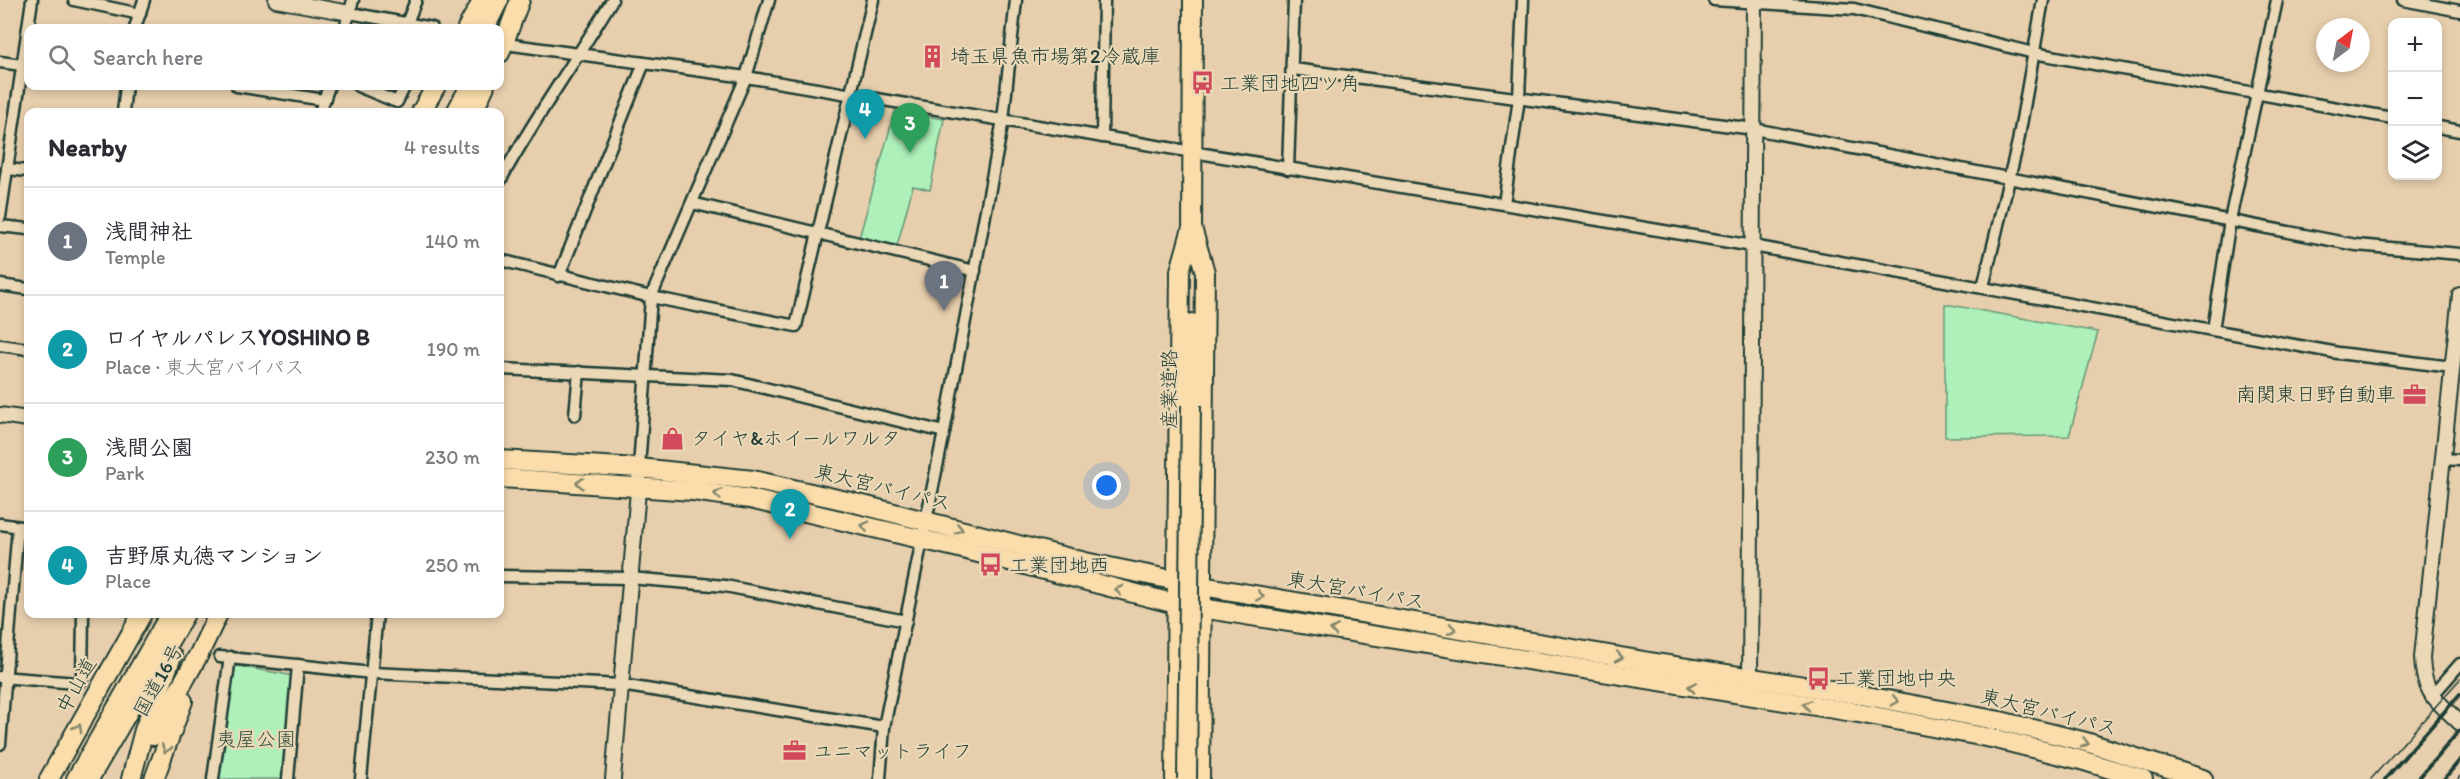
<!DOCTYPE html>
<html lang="en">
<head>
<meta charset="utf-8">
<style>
	:root { --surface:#fff; --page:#f2f2f3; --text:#2b2b33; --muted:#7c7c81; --line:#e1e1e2; --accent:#d1495b }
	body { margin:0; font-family:Itim,"Klee One",sans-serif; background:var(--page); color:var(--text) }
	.controls { position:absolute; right:18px; top:18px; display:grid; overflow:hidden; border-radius:12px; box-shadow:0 3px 9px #0003 }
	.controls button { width:54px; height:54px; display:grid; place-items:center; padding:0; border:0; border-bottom:2px solid var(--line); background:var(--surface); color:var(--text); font:30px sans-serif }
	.compass { position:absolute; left:2316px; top:18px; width:54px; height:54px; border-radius:50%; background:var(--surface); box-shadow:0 3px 9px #0003; rotate:32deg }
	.you { position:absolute; left:1107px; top:486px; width:21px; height:21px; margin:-15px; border:4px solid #fff; border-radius:50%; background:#1a73e8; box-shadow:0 0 0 9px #1a73e833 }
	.badge { display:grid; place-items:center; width:39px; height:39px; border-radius:50%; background:var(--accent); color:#fff; font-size:20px; font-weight:700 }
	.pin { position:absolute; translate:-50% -50px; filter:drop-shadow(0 2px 3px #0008) }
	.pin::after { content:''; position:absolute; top:32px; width:21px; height:18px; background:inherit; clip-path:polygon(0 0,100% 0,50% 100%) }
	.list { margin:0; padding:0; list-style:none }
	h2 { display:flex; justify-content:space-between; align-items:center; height:78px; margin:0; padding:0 24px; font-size:26px }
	h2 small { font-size:20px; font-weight:400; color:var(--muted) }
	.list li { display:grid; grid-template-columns:39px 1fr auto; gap:18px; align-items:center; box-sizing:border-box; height:108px; padding:0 24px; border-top:2px solid var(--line) }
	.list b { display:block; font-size:22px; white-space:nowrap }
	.list p { margin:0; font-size:20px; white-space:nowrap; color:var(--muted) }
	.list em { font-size:20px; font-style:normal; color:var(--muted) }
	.icon { flex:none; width:33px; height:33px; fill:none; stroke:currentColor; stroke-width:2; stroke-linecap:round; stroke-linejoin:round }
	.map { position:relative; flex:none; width:2460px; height:779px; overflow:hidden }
	.search { position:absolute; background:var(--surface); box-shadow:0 3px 9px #0003; left:24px; top:24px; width:480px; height:66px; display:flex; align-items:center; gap:15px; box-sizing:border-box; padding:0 21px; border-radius:12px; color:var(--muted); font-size:22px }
	.panel { position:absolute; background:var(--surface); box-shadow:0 3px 9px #0003; left:24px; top:108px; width:480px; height:510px; border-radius:12px }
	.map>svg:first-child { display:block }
	.green { fill:#adf0ba; stroke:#669677; stroke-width:1.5 }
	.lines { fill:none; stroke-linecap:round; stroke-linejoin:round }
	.minor-casing { stroke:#1f3d34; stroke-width:15 }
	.tertiary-casing { stroke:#1f3d34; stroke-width:18 }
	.primary-casing { stroke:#1f3d34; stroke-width:22 }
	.trunk-casing { stroke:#1f3d34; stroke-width:22 }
	.minor { stroke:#ebd8b6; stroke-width:10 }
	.tertiary { stroke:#ebd8b6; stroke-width:14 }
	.primary { stroke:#faddab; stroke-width:18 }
	.trunk { stroke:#faddab; stroke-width:18 }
	.tram { stroke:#1f3d34; stroke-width:1.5 }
	.rail { stroke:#1f3d34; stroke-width:4 }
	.primary-bridge-casing { stroke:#1f3d34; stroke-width:22; stroke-linecap:butt }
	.primary-bridge { stroke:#faddab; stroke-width:18 }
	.oneway { stroke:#82856a }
	.labels { text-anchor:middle; stroke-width:4.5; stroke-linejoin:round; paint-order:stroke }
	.poi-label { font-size:20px; fill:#1f3d34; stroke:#ebd8b6; text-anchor:start }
	.street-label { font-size:20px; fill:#1f3d34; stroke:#ebd8b6 }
	.park-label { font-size:20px; fill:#2d4f41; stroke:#ebd8b6 }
</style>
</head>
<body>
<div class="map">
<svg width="2460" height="779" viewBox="0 0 2460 779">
	<rect width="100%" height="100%" fill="#e7cfad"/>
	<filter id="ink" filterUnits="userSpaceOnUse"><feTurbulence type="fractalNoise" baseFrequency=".0167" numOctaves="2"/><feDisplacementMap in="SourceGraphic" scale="12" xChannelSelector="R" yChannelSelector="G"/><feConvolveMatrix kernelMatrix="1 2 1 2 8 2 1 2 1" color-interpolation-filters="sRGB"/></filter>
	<g filter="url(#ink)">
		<!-- green -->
		<g class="green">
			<polygon points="895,111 944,119 930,190 913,186 897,246 859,238"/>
			<polygon points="1945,304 2098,332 2069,436 1945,437"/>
			<polygon points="237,666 289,675 293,679 285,779 217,779 233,669"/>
		</g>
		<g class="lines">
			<defs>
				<g id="minor">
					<polyline points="74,0 140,14"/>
					<polyline points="1714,0 1854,9 2034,53 2392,118"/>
					<polyline points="2403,0 2460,11"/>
					<polyline points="350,13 432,28"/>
					<polyline points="407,23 416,0"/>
					<polyline points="135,28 144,0"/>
					<polyline points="345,28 353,0"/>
					<polyline points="513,45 746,77 1753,246 2338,353 2452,367"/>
					<polyline points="0,62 22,65"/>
					<polyline points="1293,69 1754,129 2356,245 2460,254"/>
					<polyline points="237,86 324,100"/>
					<polyline points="358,86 397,102 405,86"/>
					<polyline points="123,112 126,86"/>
					<polyline points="320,112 329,86"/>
					<polyline points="2438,127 2460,131"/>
					<polyline points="1102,137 1104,0"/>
					<polyline points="7,169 28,171"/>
					<polyline points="1288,169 1294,0"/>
					<path d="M500,181C534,118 576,61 612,0"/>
					<polyline points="692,203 975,271"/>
					<polyline points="1504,204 1519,98 1523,0"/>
					<polyline points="0,217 32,0"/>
					<polyline points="0,226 28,229"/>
					<polyline points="500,260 651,297 796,326 873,0"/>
					<polyline points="559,276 644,63"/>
					<polyline points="0,285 28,289"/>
					<polyline points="1983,287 2018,142 2043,0"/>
					<polyline points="2213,330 2230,220 2277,0"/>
					<polyline points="0,345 28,349"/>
					<polyline points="500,369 732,380 944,432"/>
					<polyline points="575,415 579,372"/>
					<polyline points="2442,459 2460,460"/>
					<polyline points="639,468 651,297 746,77 769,0"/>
					<polyline points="0,524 28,528"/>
					<polyline points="500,576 629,578 725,586 906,621"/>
					<polyline points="220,657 372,673 621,685 884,727"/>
					<polyline points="0,677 77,683 82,680 83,614"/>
					<polyline points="2431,697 2460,664"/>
					<polyline points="0,744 18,527"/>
					<polyline points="213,779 230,657"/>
					<polyline points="288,779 298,665"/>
					<polyline points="361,779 377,614"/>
					<polyline points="880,779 884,727 944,432 1003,120 1016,0"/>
				</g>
				<g id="tertiary">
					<polyline points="276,0 350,13"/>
					<path d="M2460,295L2422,657C2423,693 2436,700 2460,723"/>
					<polyline points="0,415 28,419"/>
					<polyline points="1750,686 1754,0"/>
					<polyline points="613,779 639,479"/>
				</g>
				<g id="primary">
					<polyline points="1192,228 1205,272 1200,779"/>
					<polyline points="1192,238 1193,0"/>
					<polyline points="1191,394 1192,323"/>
					<polyline points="1175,779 1180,271 1192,228"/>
				</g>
				<g id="trunk">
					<polyline points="467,28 483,0"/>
					<polyline points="485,28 499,0"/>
					<polyline points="500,53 520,0"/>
					<polyline points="421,112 436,86"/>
					<polyline points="456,112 470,86"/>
					<polyline points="473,112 485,86"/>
					<polyline points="500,460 639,468 753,480 851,502 1085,562 1202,586 1650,662 1856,694 2000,721 2086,742 2203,779"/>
					<polyline points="500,478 693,491 750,499 959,548 1176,604 1853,712 1996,739 2081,760 2143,779"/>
					<polyline points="153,736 199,654 218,614"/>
					<polyline points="49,779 142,614"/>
					<polyline points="76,779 170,614"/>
					<polyline points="89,779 185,614"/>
					<polyline points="131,779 144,730 172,656"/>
					<polyline points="154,779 183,701"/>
				</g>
			</defs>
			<!-- minor casing -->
			<use href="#minor" class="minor-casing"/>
			<!-- tertiary casing -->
			<use href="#tertiary" class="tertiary-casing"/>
			<!-- primary casing -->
			<use href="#primary" class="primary-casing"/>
			<!-- trunk casing -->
			<use href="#trunk" class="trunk-casing"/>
			<!-- minor -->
			<use href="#minor" class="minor"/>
			<!-- tertiary -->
			<use href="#tertiary" class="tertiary"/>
			<!-- primary -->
			<use href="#primary" class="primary"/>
			<!-- trunk -->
			<use href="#trunk" class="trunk"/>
			<!-- tram -->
			<g class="tram">
				<polyline points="2371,779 2460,679"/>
				<polyline points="2458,779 2460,776"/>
			</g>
			<!-- rail -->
			<g class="rail">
				<polyline points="2385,779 2460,694"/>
				<polyline points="2418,779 2460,730"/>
				<polyline points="2444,779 2460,760"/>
			</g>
			<defs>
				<polyline id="primary-bridge" points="1187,779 1191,405"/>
			</defs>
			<!-- primary-bridge casing -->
			<use href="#primary-bridge" class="primary-bridge-casing"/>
			<!-- primary-bridge -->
			<use href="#primary-bridge" class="primary-bridge"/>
		</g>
		<!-- one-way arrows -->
		<defs><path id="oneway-chevron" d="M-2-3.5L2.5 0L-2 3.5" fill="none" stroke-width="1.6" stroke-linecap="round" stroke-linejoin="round" transform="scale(1.5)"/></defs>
		<g class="oneway">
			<use href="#oneway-chevron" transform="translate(580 483) rotate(-176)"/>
			<use href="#oneway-chevron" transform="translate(718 494) rotate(-173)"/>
			<use href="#oneway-chevron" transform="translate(865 526) rotate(-166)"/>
			<use href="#oneway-chevron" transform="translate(959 529) rotate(14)"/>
			<use href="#oneway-chevron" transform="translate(1119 590) rotate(-167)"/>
			<use href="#oneway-chevron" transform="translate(1260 596) rotate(10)"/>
			<use href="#oneway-chevron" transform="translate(1452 629) rotate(10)"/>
			<use href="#oneway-chevron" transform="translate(1334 630) rotate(-171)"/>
			<use href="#oneway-chevron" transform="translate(1619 657) rotate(10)"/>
			<use href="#oneway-chevron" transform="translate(1692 687) rotate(-171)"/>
			<use href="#oneway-chevron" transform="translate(1895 701) rotate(11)"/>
			<use href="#oneway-chevron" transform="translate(1807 705) rotate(-171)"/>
			<use href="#oneway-chevron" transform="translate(78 728) rotate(-61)"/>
			<use href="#oneway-chevron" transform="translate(2085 743) rotate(15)"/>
			<use href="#oneway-chevron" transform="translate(166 749) rotate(111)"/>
		</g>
	</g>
	<!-- icons -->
	<defs>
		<symbol id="building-bare" viewBox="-9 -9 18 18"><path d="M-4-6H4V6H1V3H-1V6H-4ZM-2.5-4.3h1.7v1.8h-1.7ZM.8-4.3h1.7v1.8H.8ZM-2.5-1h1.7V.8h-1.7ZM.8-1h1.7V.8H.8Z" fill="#d1495b" stroke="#ebd8b6" stroke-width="2.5" paint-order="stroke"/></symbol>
		<symbol id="bus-bare" viewBox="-9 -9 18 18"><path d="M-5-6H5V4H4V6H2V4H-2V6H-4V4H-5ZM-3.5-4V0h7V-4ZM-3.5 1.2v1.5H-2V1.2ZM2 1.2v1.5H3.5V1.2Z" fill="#d1495b" stroke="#ebd8b6" stroke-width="2.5" paint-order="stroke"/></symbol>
		<symbol id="office-bare" viewBox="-9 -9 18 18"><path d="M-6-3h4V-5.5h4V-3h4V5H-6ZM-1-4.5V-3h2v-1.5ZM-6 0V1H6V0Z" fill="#d1495b" stroke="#ebd8b6" stroke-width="2.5" paint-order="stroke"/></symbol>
		<symbol id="shop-bare" viewBox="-9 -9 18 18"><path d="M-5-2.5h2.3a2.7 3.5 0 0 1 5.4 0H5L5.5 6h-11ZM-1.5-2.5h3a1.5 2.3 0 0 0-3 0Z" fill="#d1495b" stroke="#ebd8b6" stroke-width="2.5" paint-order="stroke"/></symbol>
	</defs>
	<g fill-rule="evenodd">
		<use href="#building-bare" x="916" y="40" width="33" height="33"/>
		<use href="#bus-bare" x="1186" y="66" width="33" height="33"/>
		<use href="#office-bare" x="2398" y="378" width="33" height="33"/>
		<use href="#shop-bare" x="656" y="422" width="33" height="33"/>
		<use href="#bus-bare" x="974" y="548" width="33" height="33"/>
		<use href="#bus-bare" x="1802" y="662" width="33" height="33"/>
		<use href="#office-bare" x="778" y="734" width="33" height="33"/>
	</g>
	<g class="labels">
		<!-- poi labels -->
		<g class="poi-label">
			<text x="950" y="63">埼玉県魚市場第2冷蔵庫</text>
			<text x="1220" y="90">工業団地四ツ角</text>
			<text x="2396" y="401" text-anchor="end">南関東日野自動車</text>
			<text x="691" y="445">タイヤ&amp;ホイールワルタ</text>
			<text x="1009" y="572">工業団地西</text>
			<text x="1836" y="685">工業団地中央</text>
			<text x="813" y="758">ユニマットライフ</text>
		</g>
		<!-- street labels -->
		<g class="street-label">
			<text transform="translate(1169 389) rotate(-90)" y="7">産業道路</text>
			<text transform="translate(883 487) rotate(14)" y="7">東大宮バイパス</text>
			<text transform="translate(1356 590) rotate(10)" y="7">東大宮バイパス</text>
			<text transform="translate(158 680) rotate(-61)" y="7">国道16号</text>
			<text transform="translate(76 685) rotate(-61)" y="7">中山道</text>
			<text transform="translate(2049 712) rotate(14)" y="7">東大宮バイパス</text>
		</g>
		<!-- park labels -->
		<g class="park-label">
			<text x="256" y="746">夷屋公園</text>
		</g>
	</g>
</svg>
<div class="controls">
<button>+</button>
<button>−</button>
<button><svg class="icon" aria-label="layers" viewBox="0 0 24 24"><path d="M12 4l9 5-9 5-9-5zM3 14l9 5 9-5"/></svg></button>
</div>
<svg class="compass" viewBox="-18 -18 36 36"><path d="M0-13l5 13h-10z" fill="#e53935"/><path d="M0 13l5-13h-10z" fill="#7c7c81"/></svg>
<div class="you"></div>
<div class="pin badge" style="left:944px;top:311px;background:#6b7280">1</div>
<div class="pin badge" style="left:790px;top:539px;background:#0f9aa8">2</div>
<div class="pin badge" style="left:910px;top:153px;background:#2e9e5b">3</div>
<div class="pin badge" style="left:865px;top:139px;background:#0f9aa8">4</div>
<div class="search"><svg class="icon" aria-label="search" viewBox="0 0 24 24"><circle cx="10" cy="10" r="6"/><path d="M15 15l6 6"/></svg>Search here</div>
<section class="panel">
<h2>Nearby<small>4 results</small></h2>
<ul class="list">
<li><span class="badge" style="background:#6b7280">1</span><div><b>浅間神社</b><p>Temple</p></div><em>140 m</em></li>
<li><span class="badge" style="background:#0f9aa8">2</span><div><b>ロイヤルパレスYOSHINO B</b><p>Place · 東大宮バイパス</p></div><em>190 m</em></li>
<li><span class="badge" style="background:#2e9e5b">3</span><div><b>浅間公園</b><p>Park</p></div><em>230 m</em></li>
<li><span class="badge" style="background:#0f9aa8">4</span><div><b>吉野原丸徳マンション</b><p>Place</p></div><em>250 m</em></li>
</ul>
</section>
</div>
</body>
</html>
